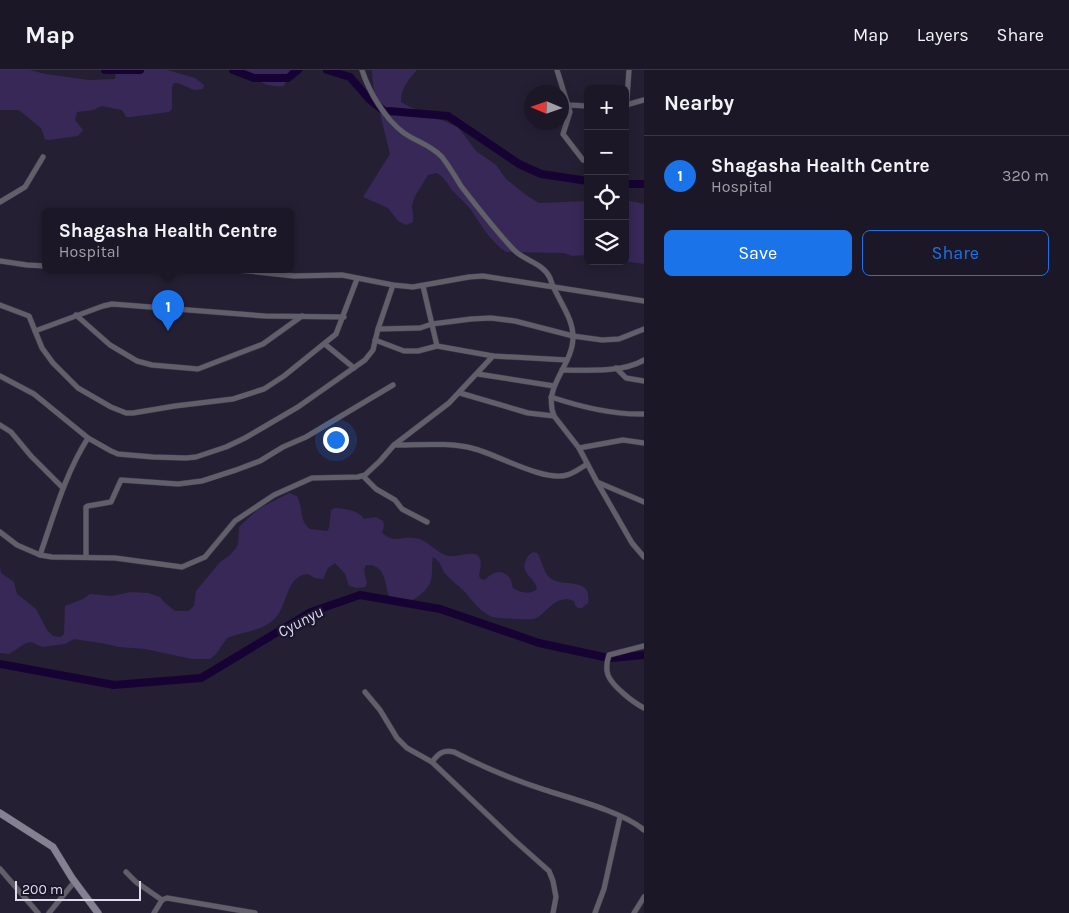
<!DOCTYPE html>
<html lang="en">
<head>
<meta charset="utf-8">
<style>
	:root { --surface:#1c1727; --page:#25202f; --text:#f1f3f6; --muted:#a09fa7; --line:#3a3644; --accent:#1a73e8 }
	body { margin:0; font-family:Karla,sans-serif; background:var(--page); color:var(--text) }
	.controls { position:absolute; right:15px; top:15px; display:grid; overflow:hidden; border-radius:8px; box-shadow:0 2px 12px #0003 }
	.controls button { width:45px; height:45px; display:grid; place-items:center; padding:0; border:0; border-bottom:1px solid var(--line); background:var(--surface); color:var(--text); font:25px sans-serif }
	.compass { position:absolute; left:524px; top:15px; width:45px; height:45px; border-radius:50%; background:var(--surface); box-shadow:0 2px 12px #0003; rotate:272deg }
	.scale { position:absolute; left:15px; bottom:12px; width:126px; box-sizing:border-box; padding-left:5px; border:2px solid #dfdceb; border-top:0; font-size:14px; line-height:18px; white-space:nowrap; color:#dfdceb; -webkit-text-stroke:4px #1b162a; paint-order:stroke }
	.you { position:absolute; left:335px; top:369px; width:18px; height:18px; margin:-12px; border:4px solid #fff; border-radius:50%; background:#1a73e8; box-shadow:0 0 0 8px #1a73e833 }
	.badge { display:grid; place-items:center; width:32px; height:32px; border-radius:50%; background:var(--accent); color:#fff; font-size:16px; font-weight:700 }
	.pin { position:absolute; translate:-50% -41px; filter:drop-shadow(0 1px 2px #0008) }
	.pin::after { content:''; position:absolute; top:26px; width:18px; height:15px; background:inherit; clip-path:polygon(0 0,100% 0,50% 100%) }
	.popup { position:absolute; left:42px; top:138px; width:252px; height:65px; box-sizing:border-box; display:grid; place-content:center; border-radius:8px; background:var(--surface); filter:drop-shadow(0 1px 4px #0005); font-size:16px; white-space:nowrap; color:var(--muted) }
	.popup b { font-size:19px; color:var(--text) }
	.popup::after { content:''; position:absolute; left:50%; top:100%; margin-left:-10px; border:10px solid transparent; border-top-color:var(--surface) }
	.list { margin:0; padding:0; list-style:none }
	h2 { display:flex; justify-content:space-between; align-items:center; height:65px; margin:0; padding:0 20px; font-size:21px }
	h2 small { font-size:16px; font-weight:400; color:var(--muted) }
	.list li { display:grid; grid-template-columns:32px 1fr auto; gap:15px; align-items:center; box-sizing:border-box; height:80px; padding:0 20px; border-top:1px solid var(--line) }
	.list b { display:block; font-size:19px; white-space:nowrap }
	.list p { margin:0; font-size:16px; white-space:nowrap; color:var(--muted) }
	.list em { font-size:16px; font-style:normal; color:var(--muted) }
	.actions { display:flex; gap:10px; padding:15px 20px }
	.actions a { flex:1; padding:11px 0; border:1px solid var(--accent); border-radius:8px; text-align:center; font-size:18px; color:var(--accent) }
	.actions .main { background:var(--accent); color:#fff }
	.icon { flex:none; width:28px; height:28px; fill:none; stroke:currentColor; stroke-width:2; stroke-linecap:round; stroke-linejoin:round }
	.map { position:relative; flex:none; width:644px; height:843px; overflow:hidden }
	header { display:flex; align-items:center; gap:30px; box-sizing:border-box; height:70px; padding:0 25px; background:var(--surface); border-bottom:1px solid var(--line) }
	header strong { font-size:24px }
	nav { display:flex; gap:28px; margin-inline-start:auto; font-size:18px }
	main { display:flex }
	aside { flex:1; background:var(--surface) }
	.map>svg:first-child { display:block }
	.green { fill:#372858 }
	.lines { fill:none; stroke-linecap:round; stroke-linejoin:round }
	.river { stroke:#170333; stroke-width:8 }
	.minor-casing { stroke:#3f394e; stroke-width:6 }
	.secondary-casing { stroke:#3f394e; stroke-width:8 }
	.minor { stroke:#615f6a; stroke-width:5 }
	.secondary { stroke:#858193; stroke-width:7 }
	.labels { text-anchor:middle; stroke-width:4.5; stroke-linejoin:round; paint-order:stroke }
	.water-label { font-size:16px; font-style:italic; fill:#dfd7f9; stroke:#1b162a }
</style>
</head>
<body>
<header>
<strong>Map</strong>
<nav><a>Map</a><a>Layers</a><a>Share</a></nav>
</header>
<main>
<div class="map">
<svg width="644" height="843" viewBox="0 0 644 843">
	<rect width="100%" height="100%" fill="#251f34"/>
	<!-- green -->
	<g class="green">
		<polygon points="0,0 30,0 45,4 89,10 115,9 116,5 109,0 167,0 195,8 204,15 203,19 194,20 178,13 174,13 172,17 172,39 169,42 130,47 126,47 122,40 101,36 94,40 77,42 75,50 83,60 78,66 49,70 45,69 41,58 19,40 0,40"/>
		<path d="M243,0H289V4L284,16C266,18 256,10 243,0Z"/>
		<path d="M372,0H417C408,10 401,18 401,32L408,36L458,57L476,81L496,95L506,109L526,125L539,133L588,131V185L572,186L564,183L506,182C490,171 482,156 471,140C466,133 458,127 452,120C447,113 445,108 437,103L428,105C423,114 413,126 412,136C412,141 414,146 413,152L406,155L398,151L388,138L363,127L390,84L373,15Z"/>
		<polygon points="625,130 644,134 644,194 624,191"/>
		<path d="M289,423L297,426C304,439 298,449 310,459L327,461L329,458L331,440L335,438C346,439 358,440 364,449L376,447L383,451L384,455L382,463C397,475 401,465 415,468C426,469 435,481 445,485C460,491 488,469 479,506L481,509L485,510C491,503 500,498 508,506C512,509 511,514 513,518C521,523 530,525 537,519C534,505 516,503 529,485L533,482L537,483C543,491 542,501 550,508C563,518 593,506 588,533L582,538H578L575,535L574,531C555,523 546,545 534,549C531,550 495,548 492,547C479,541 473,531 464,521C458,515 449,509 444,502C441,496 440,491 433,487C431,495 433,502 431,510C427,524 406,537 392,534C384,521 389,493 366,495C362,501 366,507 367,513L365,517L357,518L349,516L345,504L335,493L328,498L323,509L315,508L308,504C287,505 287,534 277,546C264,562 243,561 227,568L216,584L210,589H192L145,579L119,577L106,574L74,569L65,574L42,577L31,572L26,573L9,584L0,583V497L1,503L14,512L17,524L36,539L47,560L53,566L61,567L64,564L65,536L83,529L90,524L112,526L130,522L148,523L160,527L165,533L175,541H188L194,536L196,521L220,492L230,485L236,478L238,474L239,457L258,439Z"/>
	</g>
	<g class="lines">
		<!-- river -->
		<g class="river">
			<polyline points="105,0 140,0"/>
			<polyline points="233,0 254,8 288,8 298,0"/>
			<polyline points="327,0 350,7 369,29 383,40"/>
			<polyline points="389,41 448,46 519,94 541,104 588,111"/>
			<polyline points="625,114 644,114"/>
			<polyline points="612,588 644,585"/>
			<polyline points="0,594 114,615 201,608 311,542 360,525 440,539 539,573 604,587"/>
		</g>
		<defs>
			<g id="minor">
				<path d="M362,0C369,22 385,49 404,63C417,72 431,75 442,87C449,96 455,106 461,116C478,138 495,160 514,180C525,191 543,193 550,208C551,211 552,215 554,218C561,234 573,249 573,267C573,296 542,316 554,346L579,378L597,412L644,432"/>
				<polyline points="557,0 570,42 563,64 583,90"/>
				<polyline points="568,35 588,36"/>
				<polyline points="626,35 644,30"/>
				<polyline points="625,57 629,0"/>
				<polyline points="0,132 25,117 43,87"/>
				<polyline points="0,191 27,195 46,196"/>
				<polyline points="108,200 126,200"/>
				<polyline points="239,200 294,206 342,205 393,215 413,217 469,207 483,206 644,231"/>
				<polyline points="423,216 437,276"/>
				<polyline points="0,235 29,246 42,278 53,293 78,318 111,337 126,343 133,343 175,336 233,329 264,319 284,306 336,264 357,209"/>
				<polyline points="76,245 110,275 137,291 152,295 198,299 263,274 302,246"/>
				<polyline points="378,259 420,258 432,254 471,249 491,248 515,251 573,266 602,270 619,269 644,259"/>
				<polyline points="35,261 103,236 112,234 265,246 344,247"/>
				<polyline points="375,270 404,281 418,281 437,276 493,286 567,290"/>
				<polyline points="326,275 354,298"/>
				<polyline points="616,298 626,308 644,311"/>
				<path d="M562,300C587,300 622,303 644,290"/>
				<polyline points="478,304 554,316"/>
				<polyline points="0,306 34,324 88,368 111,381 118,384 153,387 186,388 196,387 226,377 245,368 298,337 365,290 373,280 378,259 393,215"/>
				<polyline points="460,323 528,343 554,346"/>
				<path d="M551,327C581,337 612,345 644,344"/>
				<polyline points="0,355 11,362 31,386 63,418"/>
				<path d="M394,375C419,375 451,372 475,379C498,385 544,412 567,405C574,403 581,398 587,394"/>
				<polyline points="579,378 623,370 644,373"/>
				<polyline points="363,406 376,419 395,430 402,439 427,452"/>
				<polyline points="597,412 632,473 644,487"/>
				<polyline points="0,462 17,475 40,485 52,487 115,488 182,497 205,487 235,451 274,425 312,408 358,407 365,405 380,391 394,375 449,333 493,286"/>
				<path d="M40,485C54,445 65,404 88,368"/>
				<polyline points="86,487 86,437 88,436 111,432 121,410 178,414 202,411 236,400 260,391 283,377 306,367 393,315"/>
				<path d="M644,576L609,585C607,591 606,599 608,605C612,616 634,633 644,638"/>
				<polyline points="365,622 380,640 397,668 407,678 432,692"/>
				<polyline points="0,799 38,843"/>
				<polyline points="126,802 136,812 162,830"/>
				<polyline points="49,843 75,811"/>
				<polyline points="154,843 162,830 167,828 255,843"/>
				<path d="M553,843L556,827L553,811L549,801L513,769L432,692C438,684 443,679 454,682C483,697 514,710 545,720C573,729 623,742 644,760"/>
				<polyline points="595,843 604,819 620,747"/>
				<polyline points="634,843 644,827"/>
			</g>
			<polyline id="secondary" points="0,743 53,777 72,808 98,843"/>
		</defs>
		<!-- minor casing -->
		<use href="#minor" class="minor-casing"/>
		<!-- secondary casing -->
		<use href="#secondary" class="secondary-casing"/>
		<!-- minor -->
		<use href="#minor" class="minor"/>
		<!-- secondary -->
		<use href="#secondary" class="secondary"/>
	</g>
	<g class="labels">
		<!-- water labels -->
		<g class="water-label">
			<text transform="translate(300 551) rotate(-28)" y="6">Cyunyu</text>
		</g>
	</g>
</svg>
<div class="controls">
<button>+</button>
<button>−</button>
<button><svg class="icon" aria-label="locate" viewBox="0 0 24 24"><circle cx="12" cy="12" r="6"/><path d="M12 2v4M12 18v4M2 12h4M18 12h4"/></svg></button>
<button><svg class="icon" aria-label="layers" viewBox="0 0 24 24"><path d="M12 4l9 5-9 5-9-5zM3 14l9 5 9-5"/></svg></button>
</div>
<svg class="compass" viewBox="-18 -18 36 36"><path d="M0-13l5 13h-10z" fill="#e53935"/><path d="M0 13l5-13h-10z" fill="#a09fa7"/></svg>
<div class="scale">200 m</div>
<div class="you"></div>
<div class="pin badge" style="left:168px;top:261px">1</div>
<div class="popup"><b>Shagasha Health Centre</b>Hospital</div>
</div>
<aside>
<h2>Nearby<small></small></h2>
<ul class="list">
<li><span class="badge">1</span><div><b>Shagasha Health Centre</b><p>Hospital</p></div><em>320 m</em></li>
</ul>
<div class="actions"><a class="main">Save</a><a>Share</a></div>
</aside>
</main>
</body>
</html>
